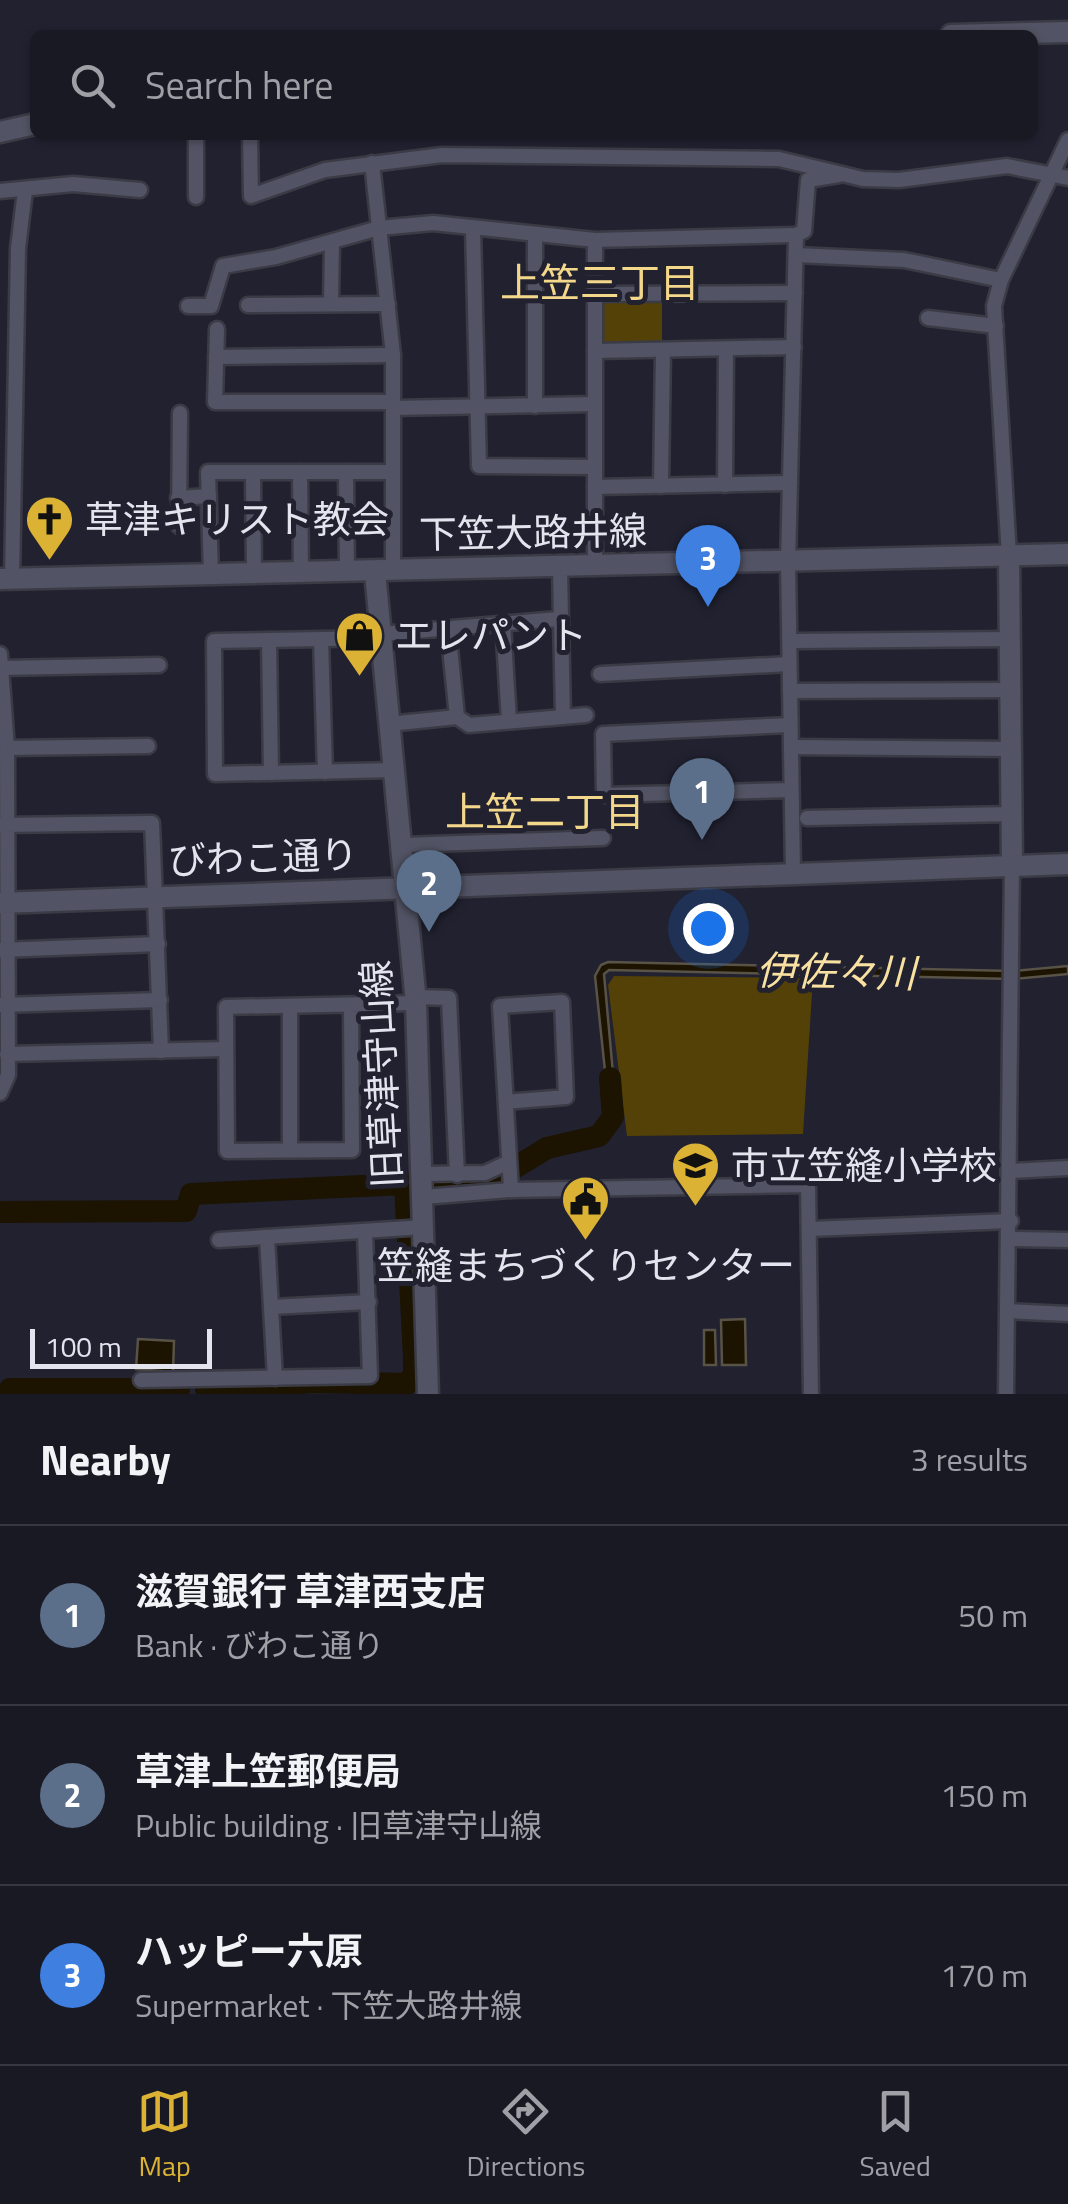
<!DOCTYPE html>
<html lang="en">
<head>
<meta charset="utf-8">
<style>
	:root { --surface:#191924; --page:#22222c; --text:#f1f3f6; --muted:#9fa0a6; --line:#373841; --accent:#dbb233 }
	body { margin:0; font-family:"Titillium Web","Noto Sans JP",sans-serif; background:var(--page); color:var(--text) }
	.scale { position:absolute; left:30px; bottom:25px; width:182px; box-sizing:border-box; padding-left:10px; border:5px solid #e4e4ee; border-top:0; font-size:28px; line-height:35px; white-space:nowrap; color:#e4e4ee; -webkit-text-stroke:8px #212130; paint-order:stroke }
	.you { position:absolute; left:708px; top:928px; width:35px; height:35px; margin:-25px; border:8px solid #fff; border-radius:50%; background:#1a73e8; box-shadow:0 0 0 15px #1a73e833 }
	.badge { display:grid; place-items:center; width:65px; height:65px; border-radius:50%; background:var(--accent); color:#fff; font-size:32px; font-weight:700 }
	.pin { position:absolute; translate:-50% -82px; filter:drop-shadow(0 2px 5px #0008) }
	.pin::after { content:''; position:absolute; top:52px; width:35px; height:30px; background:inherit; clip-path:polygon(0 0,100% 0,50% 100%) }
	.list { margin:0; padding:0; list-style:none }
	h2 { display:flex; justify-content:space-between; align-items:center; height:130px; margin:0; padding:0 40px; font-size:42px }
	h2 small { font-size:32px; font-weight:400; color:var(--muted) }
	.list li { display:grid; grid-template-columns:65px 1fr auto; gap:30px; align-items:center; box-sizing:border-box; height:180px; padding:0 40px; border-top:2px solid var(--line) }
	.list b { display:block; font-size:38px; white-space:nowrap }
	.list p { margin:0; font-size:32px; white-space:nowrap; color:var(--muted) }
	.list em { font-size:32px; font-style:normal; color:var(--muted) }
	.icon { flex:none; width:55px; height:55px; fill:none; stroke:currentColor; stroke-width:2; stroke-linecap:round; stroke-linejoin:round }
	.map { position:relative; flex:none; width:1068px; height:1394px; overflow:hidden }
	.search { position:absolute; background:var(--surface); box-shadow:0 2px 8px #0004; left:30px; right:30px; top:30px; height:110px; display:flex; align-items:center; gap:25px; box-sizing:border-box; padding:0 35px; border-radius:15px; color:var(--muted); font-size:38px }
	.sheet { height:670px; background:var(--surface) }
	nav { display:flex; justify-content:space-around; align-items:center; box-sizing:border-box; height:140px; border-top:2px solid var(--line); background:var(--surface); font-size:28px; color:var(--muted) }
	nav a { display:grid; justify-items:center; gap:5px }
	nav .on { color:var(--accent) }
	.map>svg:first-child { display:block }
	.green { fill:#534107 }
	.water { fill:#1c1300; stroke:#585247; stroke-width:2.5 }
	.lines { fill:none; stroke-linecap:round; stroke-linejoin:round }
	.river { stroke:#1c1300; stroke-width:22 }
	.street-casing { stroke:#3b3b46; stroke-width:19 }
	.secondary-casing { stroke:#3b3b46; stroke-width:25 }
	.street { stroke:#525364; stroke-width:14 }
	.secondary { stroke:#525364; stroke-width:20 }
	.labels { text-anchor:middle; stroke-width:10; stroke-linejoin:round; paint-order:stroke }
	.poi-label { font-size:38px; fill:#e4e4ee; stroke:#212130; text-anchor:start }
	.street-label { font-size:38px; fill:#e4e4ee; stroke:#212130 }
	.neighbourhood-label { font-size:40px; fill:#f3d78b; stroke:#212130 }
	.water-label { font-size:40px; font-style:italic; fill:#f9e1a1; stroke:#212130 }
</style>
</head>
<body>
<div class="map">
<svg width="1068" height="1394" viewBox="0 0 1068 1394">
	<rect width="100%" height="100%" fill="#212130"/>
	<!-- green -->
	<g class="green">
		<polygon points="662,298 662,345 602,343 602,300"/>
		<polygon points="614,976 813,978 803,1134 627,1136 608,985"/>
	</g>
	<!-- water -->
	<g class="water">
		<polygon points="608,962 1014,971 1068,966 1068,974 1014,979 609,970 604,974 616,1107 609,1109 595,976 601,965"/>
		<polygon points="745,1319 746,1365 722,1365 721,1320"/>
		<polygon points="704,1330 715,1330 716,1365 704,1365"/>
		<polygon points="138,1339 174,1341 173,1372 136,1369"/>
	</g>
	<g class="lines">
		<!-- river -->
		<g class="river">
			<polyline points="0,1212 186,1211 191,1194 405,1184"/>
			<polyline points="206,1389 315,1382 407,1384 414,1374 414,1357 405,1184 493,1181 547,1148 599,1136 613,1117 610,1078"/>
			<polyline points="7,1394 10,1389 179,1389"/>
		</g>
		<defs>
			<g id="street">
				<polyline points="196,135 196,197"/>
				<polyline points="250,135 251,196 325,170 442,155 779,159 863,179 899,180 1007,166 1068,178"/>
				<polyline points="372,163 393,355 393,571"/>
				<polyline points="0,191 73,184 140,190"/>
				<polyline points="473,229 479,466 595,467"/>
				<polyline points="535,235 535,406"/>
				<polyline points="796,255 904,260 1001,280"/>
				<polyline points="595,294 795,293"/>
				<polyline points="331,304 332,242"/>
				<polyline points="248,305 388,304"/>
				<polyline points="188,306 211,306 223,266 276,257 379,228 433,223 595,240 796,235"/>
				<polyline points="928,318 996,326"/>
				<polyline points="217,329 215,402 393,402"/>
				<polyline points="595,351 794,347"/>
				<polyline points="216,357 393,355"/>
				<polyline points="393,408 595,404"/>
				<polyline points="300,472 301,573"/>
				<polyline points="346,472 347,573"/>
				<polyline points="253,473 254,574"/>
				<polyline points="725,485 726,349"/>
				<polyline points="661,486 663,350"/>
				<polyline points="595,487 790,483"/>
				<polyline points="178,498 209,496"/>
				<polyline points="179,526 180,413"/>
				<polyline points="1009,556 994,306 1001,280 1068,140"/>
				<polyline points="595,568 595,240"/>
				<polyline points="560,569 563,717"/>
				<polyline points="211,575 208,472 393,472"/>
				<polyline points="12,579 18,248 25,191"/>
				<polyline points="503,623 509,721"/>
				<polyline points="448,628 457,717"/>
				<polyline points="381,634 558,619"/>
				<polyline points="381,638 214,641 215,774 394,770"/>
				<polyline points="321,639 325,772"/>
				<polyline points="269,640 271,773"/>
				<polyline points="793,641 1010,639"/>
				<polyline points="0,654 7,748 8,1075 0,1093"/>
				<polyline points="1,668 159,665"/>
				<polyline points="600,674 789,664"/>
				<polyline points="790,691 1010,690"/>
				<polyline points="389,724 457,717 469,725 586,715"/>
				<polyline points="790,725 603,734 604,795 791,790"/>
				<polyline points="791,747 1011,749"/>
				<polyline points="7,748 148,746"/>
				<polyline points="807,818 1012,814"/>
				<polyline points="1,825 152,823 161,1051"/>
				<polyline points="403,845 603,838"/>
				<polyline points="793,872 788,563 796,235 804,231 808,180 839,175"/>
				<polyline points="0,950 158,944"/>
				<polyline points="415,997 449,998 457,1175"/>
				<polyline points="1,1005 160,1000"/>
				<polyline points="290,1007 290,1150"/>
				<polyline points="351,1007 352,1150 227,1151 226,1007 416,1003"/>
				<polyline points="7,1054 225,1049"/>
				<polyline points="506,1102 566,1097 562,1002 500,1006 511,1190"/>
				<polyline points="1011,1171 1068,1168"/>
				<polyline points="423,1174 485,1173 509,1162"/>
				<polyline points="424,1197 511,1190 808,1185 811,1394"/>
				<polyline points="810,1229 1011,1221"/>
				<polyline points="267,1237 275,1378"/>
				<polyline points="1011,1239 1068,1240"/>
				<polyline points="219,1240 425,1227"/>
				<polyline points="271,1307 369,1302"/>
				<polyline points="1008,1311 1068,1314"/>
				<polyline points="141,1380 370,1376 365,1232"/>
				<polyline points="1006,1394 1012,864"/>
			</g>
			<g id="secondary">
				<polyline points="951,35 1068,32"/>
				<polyline points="0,132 35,124"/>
				<polyline points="1009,556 1012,864"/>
				<polyline points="375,572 416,1003 428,1394"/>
				<polyline points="0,579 1068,554"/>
				<polyline points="0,903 1068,864"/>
			</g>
		</defs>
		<!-- street casing -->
		<use href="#street" class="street-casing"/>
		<!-- secondary casing -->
		<use href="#secondary" class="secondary-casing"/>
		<!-- street -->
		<use href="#street" class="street"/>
		<!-- secondary -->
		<use href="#secondary" class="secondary"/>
	</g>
	<!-- icons -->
	<defs>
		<symbol id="church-pin" viewBox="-11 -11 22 30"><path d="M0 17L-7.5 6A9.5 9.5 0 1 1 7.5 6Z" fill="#dbb233" stroke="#212130"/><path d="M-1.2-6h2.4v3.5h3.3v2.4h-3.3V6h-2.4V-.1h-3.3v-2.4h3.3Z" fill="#111"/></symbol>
		<symbol id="shop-pin" viewBox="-11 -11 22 30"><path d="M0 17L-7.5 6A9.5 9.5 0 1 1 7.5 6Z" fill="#dbb233" stroke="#212130"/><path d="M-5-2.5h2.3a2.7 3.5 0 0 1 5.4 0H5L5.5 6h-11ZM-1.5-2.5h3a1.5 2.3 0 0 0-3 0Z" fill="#111"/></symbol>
		<symbol id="school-pin" viewBox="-11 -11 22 30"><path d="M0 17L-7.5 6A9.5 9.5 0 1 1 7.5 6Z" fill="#dbb233" stroke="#212130"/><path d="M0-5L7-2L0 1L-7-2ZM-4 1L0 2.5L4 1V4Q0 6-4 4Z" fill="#111"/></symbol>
		<symbol id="civic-pin" viewBox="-11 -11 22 30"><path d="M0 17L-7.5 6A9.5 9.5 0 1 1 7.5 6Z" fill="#dbb233" stroke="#212130"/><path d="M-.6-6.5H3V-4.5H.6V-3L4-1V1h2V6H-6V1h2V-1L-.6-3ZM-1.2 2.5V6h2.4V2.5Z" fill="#111"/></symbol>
	</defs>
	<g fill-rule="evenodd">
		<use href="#church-pin" x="22" y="492" width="55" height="75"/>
		<use href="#shop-pin" x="332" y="608" width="55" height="75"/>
		<use href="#school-pin" x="668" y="1138" width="55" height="75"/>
		<use href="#civic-pin" x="558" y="1172" width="55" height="75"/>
	</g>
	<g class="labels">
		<!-- poi labels -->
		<g class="poi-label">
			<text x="85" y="533">草津キリスト教会</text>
			<text x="395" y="649">エレパント</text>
			<text x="731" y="1179">市立笠縫小学校</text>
			<text x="586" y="1279" text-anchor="middle">笠縫まちづくりセンター</text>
		</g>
		<!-- street labels -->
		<g class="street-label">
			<text transform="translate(533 533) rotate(-1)" y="13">下笠大路井線</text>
			<text transform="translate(263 858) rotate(-2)" y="13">びわこ通り</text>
			<text transform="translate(382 1074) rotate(-93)" y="13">旧草津守山線</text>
		</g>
		<!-- neighbourhood labels -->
		<g class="neighbourhood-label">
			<text x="600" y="297">上笠三丁目</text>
			<text x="545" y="826">上笠二丁目</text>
		</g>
		<!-- water labels -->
		<g class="water-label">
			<text transform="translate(836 972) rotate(1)" y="14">伊佐々川</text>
		</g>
	</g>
</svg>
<div class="scale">100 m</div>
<div class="you"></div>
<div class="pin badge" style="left:702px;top:840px;background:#5c6f8a">1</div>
<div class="pin badge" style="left:429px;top:932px;background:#5c6f8a">2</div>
<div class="pin badge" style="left:708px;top:607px;background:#3f7fe0">3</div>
<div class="search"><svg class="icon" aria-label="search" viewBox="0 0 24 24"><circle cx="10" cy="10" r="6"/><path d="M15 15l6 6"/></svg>Search here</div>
</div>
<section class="sheet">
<h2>Nearby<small>3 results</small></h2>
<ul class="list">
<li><span class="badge" style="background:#5c6f8a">1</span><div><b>滋賀銀行 草津西支店</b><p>Bank · びわこ通り</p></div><em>50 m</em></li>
<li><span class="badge" style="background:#5c6f8a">2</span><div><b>草津上笠郵便局</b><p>Public building · 旧草津守山線</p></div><em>150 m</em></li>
<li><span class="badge" style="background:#3f7fe0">3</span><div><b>ハッピー六原</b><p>Supermarket · 下笠大路井線</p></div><em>170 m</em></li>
</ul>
</section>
<nav>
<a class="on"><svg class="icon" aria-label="map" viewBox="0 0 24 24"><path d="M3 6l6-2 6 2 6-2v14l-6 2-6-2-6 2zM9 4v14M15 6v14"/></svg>Map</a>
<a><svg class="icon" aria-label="directions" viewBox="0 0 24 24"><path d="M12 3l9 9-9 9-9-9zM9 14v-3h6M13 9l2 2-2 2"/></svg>Directions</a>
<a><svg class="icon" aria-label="saved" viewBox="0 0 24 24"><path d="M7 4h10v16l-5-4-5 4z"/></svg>Saved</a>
</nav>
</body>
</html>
